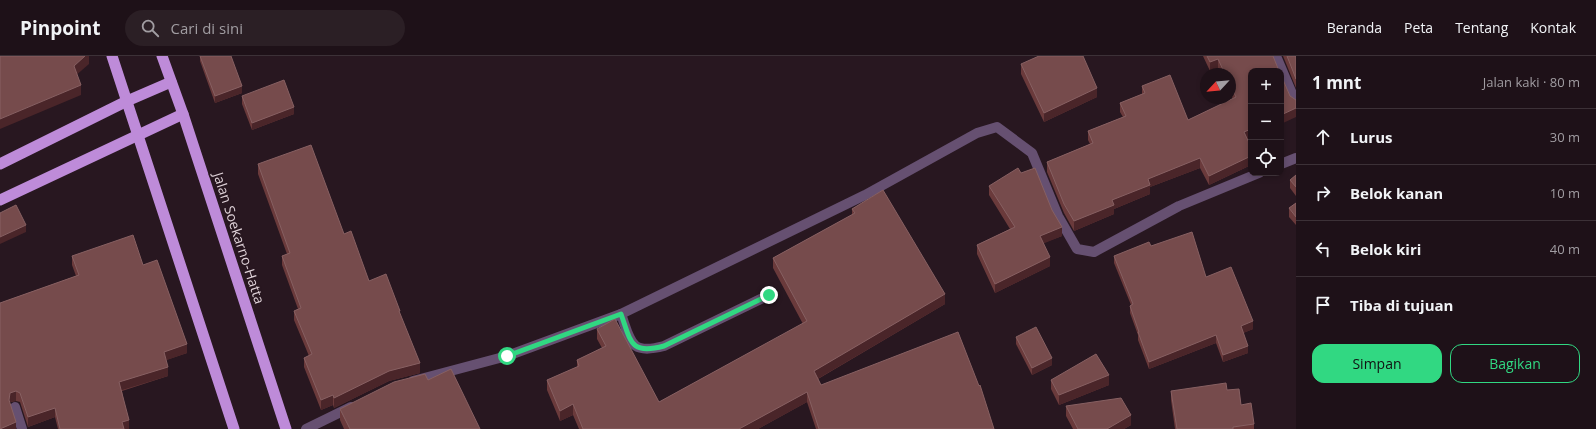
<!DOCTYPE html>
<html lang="id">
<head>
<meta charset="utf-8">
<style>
	:root { --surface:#1e1118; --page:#2b1f25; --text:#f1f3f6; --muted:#a19da2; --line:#3c3137; --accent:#31d882 }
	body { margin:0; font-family:"Open Sans",sans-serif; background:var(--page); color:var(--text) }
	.controls { position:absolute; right:12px; top:12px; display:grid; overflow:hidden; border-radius:8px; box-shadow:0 2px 6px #0003 }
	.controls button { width:36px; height:36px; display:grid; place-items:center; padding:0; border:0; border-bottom:1px solid var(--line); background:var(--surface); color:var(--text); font:20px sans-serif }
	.compass { position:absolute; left:1200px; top:12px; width:36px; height:36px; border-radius:50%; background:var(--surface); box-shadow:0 2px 6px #0003; rotate:244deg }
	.stop { position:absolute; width:12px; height:12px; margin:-9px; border:3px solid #31d882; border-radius:50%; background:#fff }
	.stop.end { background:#31d882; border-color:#fff; box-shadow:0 1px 4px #0008 }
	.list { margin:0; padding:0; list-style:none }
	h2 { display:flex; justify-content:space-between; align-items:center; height:52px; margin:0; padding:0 16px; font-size:17px }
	h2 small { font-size:13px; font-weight:400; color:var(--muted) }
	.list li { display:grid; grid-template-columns:26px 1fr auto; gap:12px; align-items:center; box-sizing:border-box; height:56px; padding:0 16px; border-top:1px solid var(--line) }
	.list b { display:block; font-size:15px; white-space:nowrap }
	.list em { font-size:13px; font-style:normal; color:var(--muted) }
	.actions { display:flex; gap:8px; padding:12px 16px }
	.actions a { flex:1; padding:9px 0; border:1px solid var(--accent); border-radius:12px; text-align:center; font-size:14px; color:var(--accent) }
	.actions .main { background:var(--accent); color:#111 }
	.icon { flex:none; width:22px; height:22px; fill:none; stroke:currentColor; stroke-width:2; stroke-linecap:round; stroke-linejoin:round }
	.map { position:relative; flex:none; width:1296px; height:373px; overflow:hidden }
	header { display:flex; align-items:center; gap:24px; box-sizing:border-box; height:56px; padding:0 20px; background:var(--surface); border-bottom:1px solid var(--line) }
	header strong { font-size:19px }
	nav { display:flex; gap:22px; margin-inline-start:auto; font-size:14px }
	.search { width:280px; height:36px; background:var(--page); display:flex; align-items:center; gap:10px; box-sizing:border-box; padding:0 14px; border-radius:22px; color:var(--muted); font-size:15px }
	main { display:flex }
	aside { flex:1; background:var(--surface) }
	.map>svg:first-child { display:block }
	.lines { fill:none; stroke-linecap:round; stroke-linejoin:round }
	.service { stroke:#665071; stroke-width:10 }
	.minor { stroke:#665071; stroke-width:10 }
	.trunk { stroke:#be8bd9; stroke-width:11 }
	.wall { fill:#6a3a3b }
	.shaded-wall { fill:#4a2529 }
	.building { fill:#764b4c; stroke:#876062 }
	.route { stroke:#31d882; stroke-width:5 }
	.labels { text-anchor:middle; stroke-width:3.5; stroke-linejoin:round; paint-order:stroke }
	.street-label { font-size:14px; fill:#dfd2d8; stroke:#281720 }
</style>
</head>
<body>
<header>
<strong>Pinpoint</strong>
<div class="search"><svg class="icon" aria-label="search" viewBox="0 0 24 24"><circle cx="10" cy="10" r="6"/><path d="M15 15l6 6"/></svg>Cari di sini</div>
<nav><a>Beranda</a><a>Peta</a><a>Tentang</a><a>Kontak</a></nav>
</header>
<main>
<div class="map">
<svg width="1296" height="373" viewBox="0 0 1296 373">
	<rect width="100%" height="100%" fill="#281720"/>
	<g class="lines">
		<!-- service -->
		<path class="service" d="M621,258C631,286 630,299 664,290L769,239"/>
		<!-- minor -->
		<g class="minor">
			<polyline points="1276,0 1296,47"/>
			<polyline points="1281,108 1296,102"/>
			<polyline points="413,325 507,300 621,258 865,139 977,77 997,71 1032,97 1058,160 1077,193 1094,196 1179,150 1259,117"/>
			<polyline points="15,351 22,373"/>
			<polyline points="306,373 351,351"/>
		</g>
		<!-- trunk -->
		<g class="trunk">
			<polyline points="112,0 234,373"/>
			<polyline points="162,0 183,58 286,373"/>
			<polyline points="0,108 127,45 171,26"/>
			<polyline points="0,144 183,58"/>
		</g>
	</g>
	<!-- wall -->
	<g class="wall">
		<polygon points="200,0 231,0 242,37 215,47 200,5"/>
		<polygon points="1203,0 1273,0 1248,84 1251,91 1251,109 1209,129 1200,112 1150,131 1150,138 1114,153 1114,158 1074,175 1064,157 1047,116 1047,106 1090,88 1088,84 1088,75 1123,61 1120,56 1120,47 1142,38 1142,30 1188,64 1233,43 1230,37 1230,18 1221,18 1218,12 1210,15"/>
		<polygon points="1283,0 1296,0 1296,32"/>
		<polygon points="1021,8 1097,41 1044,66 1021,18"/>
		<polygon points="242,40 294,58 252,74 242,48"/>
		<polygon points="258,108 344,178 369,225 400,259 420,317 389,325 334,352 333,349 321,354 304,311 304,302 309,300 294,264 294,255 298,253 282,209 282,200 287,198 258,118"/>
		<polygon points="1296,119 1296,140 1290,132 1290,124"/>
		<polygon points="989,130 1062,180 1043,187 1050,210 995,237 977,198 977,189 1010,173 989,139"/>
		<polygon points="1296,147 1296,169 1289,161 1289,152"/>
		<polygon points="852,153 945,248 818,323 821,329 994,373 816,373 807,346 758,373 579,373 573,359 560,365 547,334 547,324 577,311 577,304 602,292 597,283 597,273 659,346 803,268 773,212 773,202 852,159"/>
		<polygon points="1151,190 1206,221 1253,273 1243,277 1248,297 1223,306 1216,287 1149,313 1138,284 1138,279 1130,257 1130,250 1131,249 1114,207 1114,200"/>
		<polygon points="72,200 143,209 187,297 166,304 168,320 122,335 129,373 58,373 55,361 28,371 20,346 16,345 10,346 10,348 16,373 0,373 0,247 76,220 72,209"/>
		<polygon points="1016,281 1052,309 1032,319 1016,288"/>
		<polygon points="428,324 480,373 344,373 340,364 340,353"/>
		<polygon points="1051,324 1109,329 1059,349 1051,333"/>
		<polygon points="1227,334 1241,349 1254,368 1254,373 1175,373 1171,344 1171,335"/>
		<polygon points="1066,350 1131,369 1124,373 1073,373 1066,360"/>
	</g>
	<!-- shaded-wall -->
	<g class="shaded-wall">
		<polygon points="85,0 89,0 89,8 74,21 74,10"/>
		<polygon points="1218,3 1218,12 1210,15 1210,6"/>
		<polygon points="81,29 81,39 0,73 0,63"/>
		<polygon points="242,30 242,37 215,47 215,40"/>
		<polygon points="1097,32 1097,41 1044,66 1044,57"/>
		<polygon points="294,51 294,58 252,74 252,67"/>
		<polygon points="1296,52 1296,61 1281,68 1281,59"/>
		<polygon points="1251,73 1251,82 1244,86 1244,76"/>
		<polygon points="1251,100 1251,109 1209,129 1209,120"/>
		<polygon points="1200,102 1200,112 1150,131 1150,138 1114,153 1114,158 1074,175 1074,165 1112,144 1148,123"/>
		<polygon points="26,169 26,176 0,188 0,181"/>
		<polygon points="1062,171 1062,180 1040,189 1040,180"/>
		<polygon points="1050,201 1050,210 995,237 995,228"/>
		<polygon points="945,238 945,248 814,325 814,315"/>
		<polygon points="1253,265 1253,273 1241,278 1241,270"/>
		<polygon points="1216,279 1216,287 1149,313 1149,306"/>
		<polygon points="187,288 187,297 164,305 164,296"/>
		<polygon points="1248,290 1248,297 1223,306 1223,299"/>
		<polygon points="1052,302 1052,309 1032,319 1032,312"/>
		<polygon points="420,307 420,317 389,325 334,352 334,342 389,315"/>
		<polygon points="168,311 168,320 119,335 119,326"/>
		<polygon points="1109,319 1109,329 1059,349 1059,339"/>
		<polygon points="16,335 16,345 10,346 9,353 9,344 10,337"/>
		<polygon points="807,336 807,346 758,373 739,373"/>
		<polygon points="333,339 333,349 321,354 321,344"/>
		<polygon points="573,348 573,359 560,365 560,355"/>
		<polygon points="55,352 55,361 28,371 28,361"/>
		<polygon points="1131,359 1131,369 1124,373 1107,373"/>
		<polygon points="129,364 129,373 122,373 122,366"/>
		<polygon points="16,366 16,373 0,373"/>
	</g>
	<!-- building -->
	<g class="building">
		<polygon points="0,0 85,0 74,10 81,29 0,63"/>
		<polygon points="200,0 231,0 242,30 215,40"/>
		<polygon points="1039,0 1083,0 1097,32 1044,57 1021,8"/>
		<polygon points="1207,0 1273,0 1279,15 1251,15 1251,73 1244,76 1251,91 1251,100 1209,120 1200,102 1148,123 1150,129 1112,144 1114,149 1074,165 1064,148 1047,106 1093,87 1088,75 1126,60 1120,47 1145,37 1142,30 1170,19 1188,64 1236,41 1230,28 1230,18 1225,18 1218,3 1210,6"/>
		<polygon points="1287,0 1296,0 1296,23"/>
		<polygon points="1281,19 1290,40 1296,44 1296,52 1281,59"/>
		<polygon points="284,24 294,51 252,67 242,40"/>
		<polygon points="311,89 344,178 351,175 369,225 386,218 400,255 399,255 420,307 389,315 334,342 333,339 321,344 304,302 312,298 294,255 301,252 282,200 290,197 258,108"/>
		<polygon points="1018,112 1021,117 1035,112 1052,154 1062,171 1040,180 1050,201 995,228 977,189 1015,171 989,130"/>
		<polygon points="1296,119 1296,131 1290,124"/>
		<polygon points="883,134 945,238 814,315 821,329 958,276 979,330 980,329 994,373 819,373 807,336 739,373 583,373 573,348 560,355 547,324 579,310 577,304 606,290 597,273 615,263 659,346 807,265 773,202 855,157 852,153"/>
		<polygon points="1296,147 1296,161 1289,152"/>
		<polygon points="16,149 26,169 0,181 0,157"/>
		<polygon points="1192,176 1206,221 1231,211 1253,265 1241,270 1248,290 1223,299 1216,279 1149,306 1138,276 1139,276 1130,250 1133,248 1114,200 1149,186 1151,190"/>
		<polygon points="133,179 143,209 157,204 187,288 164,296 168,311 119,326 129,364 122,366 124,373 60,373 55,352 28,361 20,337 16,335 10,337 9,344 16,366 0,373 0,247 79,219 72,200"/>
		<polygon points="1036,271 1052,302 1032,312 1016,281"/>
		<polygon points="1096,298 1109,319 1059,339 1051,324"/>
		<polygon points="451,313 480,373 350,373 340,353 394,326 425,318 428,324"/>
		<polygon points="1226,327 1227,334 1239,333 1241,349 1251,347 1254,368 1233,371 1233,373 1177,373 1171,335"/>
		<polygon points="1121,342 1131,359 1107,373 1078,373 1066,350"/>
	</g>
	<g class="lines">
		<!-- route -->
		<path class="route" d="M507,300L621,258C631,286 630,299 664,290L769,239"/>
	</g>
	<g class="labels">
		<!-- street labels -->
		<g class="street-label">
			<text transform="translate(239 182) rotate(72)" y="5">Jalan Soekarno-Hatta</text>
		</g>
	</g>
</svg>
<div class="controls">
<button>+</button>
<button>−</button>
<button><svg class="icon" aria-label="locate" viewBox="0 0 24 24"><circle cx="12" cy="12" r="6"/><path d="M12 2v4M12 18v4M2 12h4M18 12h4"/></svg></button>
</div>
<svg class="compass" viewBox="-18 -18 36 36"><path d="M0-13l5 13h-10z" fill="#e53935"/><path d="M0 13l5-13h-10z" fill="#a19da2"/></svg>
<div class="stop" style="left:507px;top:300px"></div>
<div class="stop end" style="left:769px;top:239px"></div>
</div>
<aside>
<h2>1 mnt<small>Jalan kaki · 80 m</small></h2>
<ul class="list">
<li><svg class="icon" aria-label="ahead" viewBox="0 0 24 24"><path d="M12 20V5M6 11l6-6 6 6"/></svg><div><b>Lurus</b></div><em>30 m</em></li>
<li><svg class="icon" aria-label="right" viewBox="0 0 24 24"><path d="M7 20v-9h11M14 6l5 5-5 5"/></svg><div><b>Belok kanan</b></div><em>10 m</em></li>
<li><svg class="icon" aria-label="left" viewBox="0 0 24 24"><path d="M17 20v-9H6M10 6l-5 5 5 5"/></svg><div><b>Belok kiri</b></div><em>40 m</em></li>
<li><svg class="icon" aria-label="arrive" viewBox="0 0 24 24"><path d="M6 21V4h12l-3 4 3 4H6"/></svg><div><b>Tiba di tujuan</b></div></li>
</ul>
<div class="actions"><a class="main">Simpan</a><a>Bagikan</a></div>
</aside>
</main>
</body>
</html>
